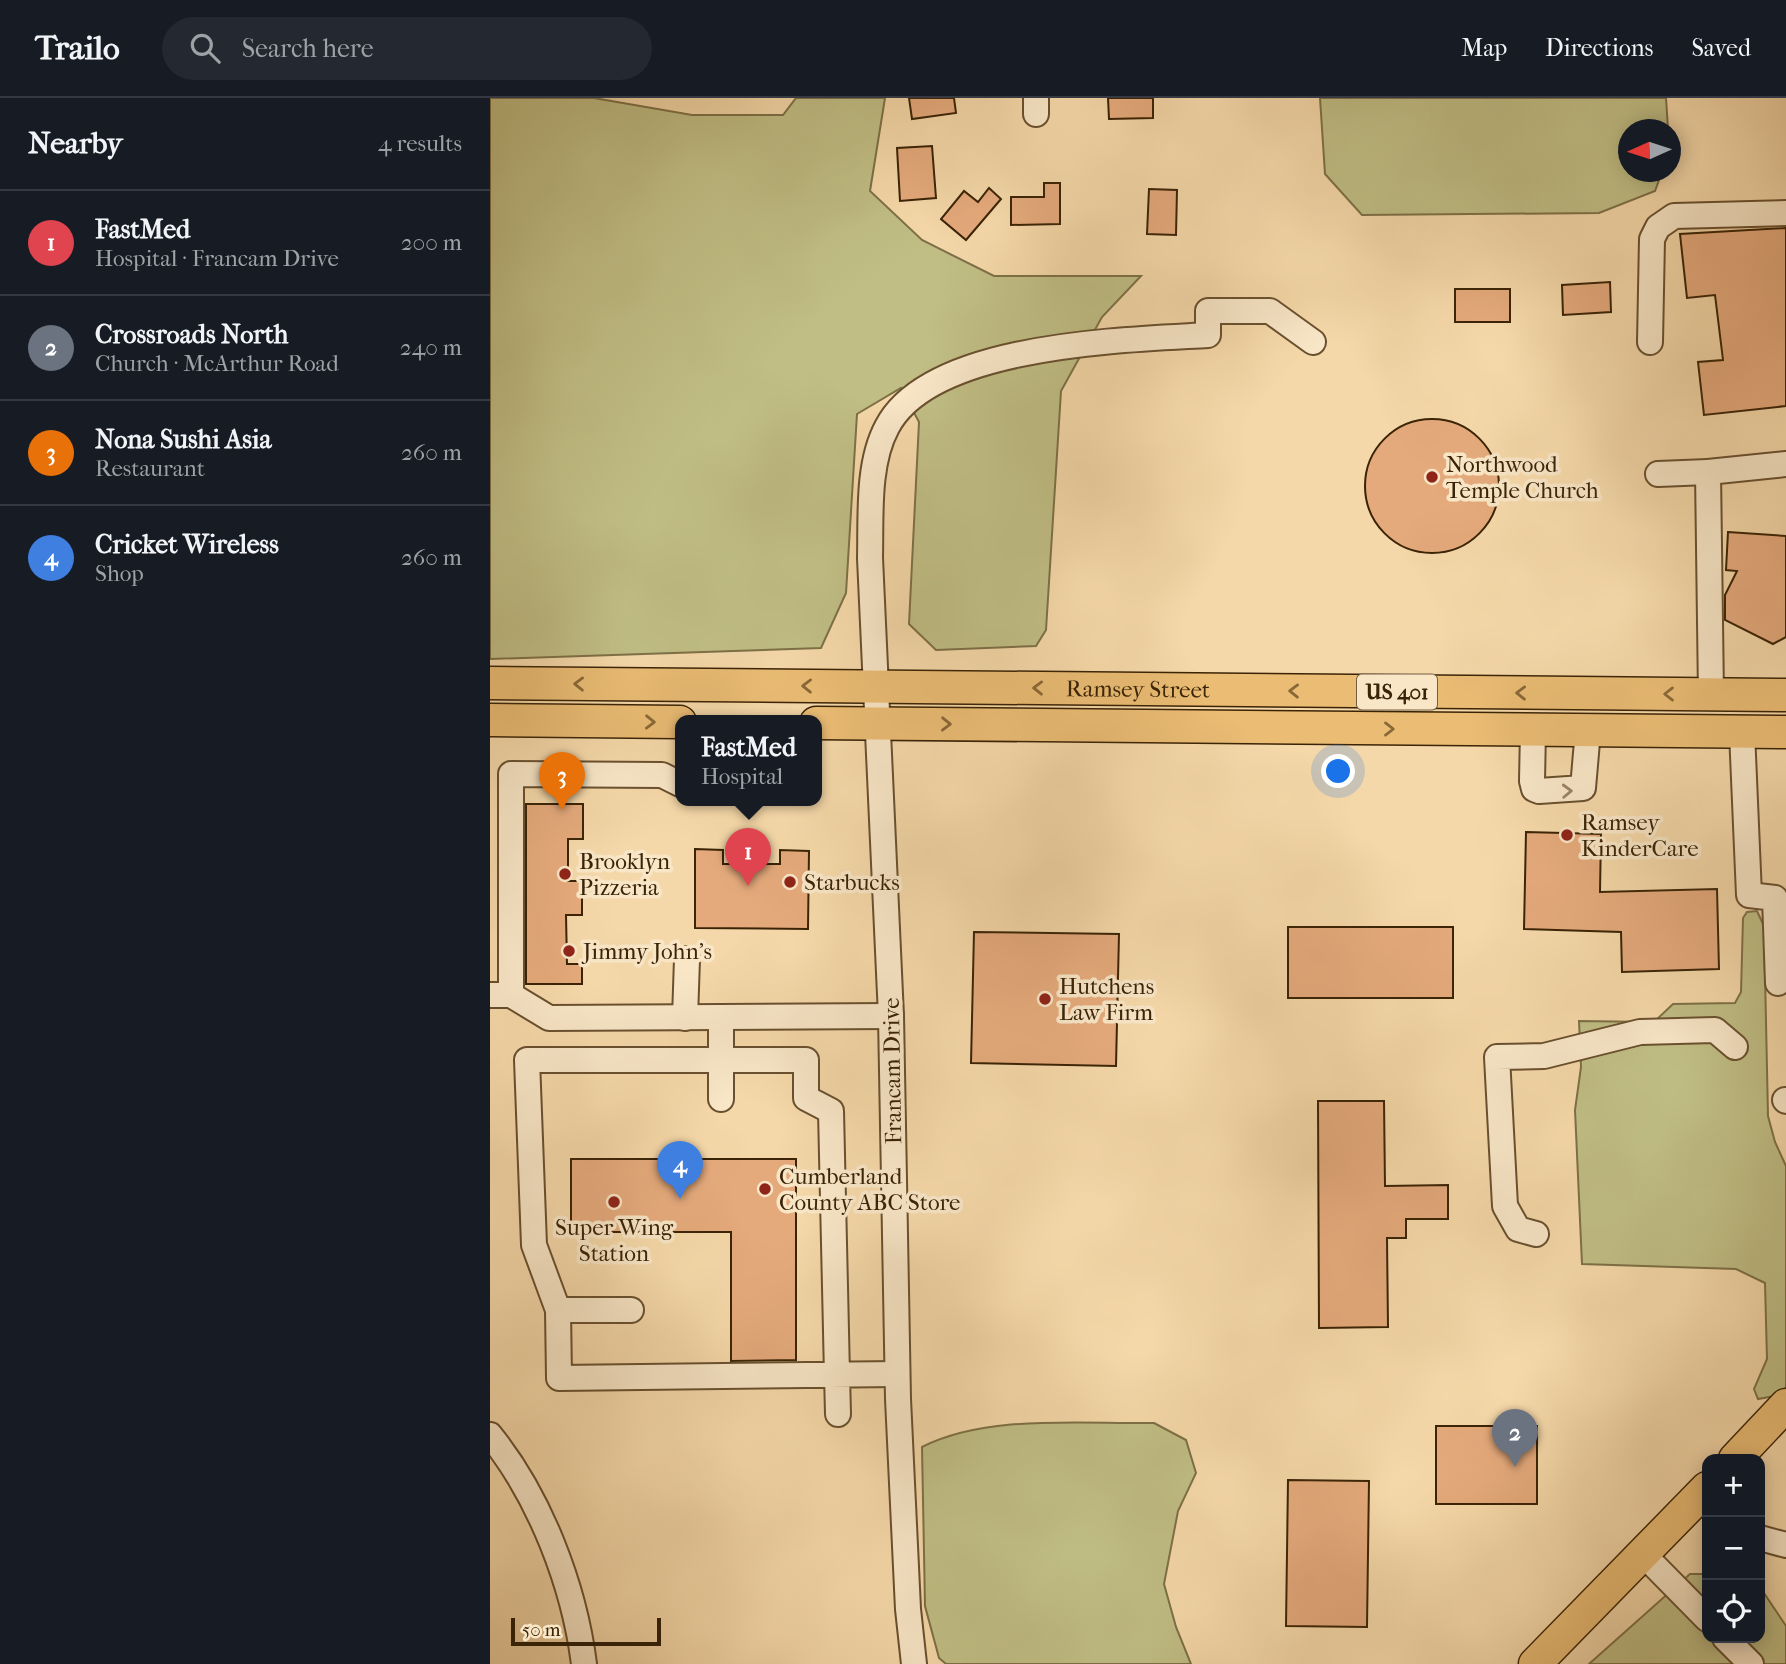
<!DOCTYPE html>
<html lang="en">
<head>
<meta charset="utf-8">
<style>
	:root { --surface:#171b24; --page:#242831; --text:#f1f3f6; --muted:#9ea1a6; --line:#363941; --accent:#0b8043 }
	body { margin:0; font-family:"IM FELL French Canon",serif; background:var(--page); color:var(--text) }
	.controls { position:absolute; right:21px; bottom:21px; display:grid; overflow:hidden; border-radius:14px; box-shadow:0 4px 18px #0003 }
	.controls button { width:63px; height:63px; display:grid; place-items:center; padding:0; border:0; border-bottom:2px solid var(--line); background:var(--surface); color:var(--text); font:35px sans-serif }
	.compass { position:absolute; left:1128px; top:21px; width:63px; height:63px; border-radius:50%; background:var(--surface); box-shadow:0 4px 18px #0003; rotate:267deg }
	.scale { position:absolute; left:21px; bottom:18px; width:150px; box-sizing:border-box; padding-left:7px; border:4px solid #3a2306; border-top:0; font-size:19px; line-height:24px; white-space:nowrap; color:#3a2306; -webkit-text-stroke:5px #f8e6c7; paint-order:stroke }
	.you { position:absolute; left:849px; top:674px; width:24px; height:24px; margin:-18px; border:5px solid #fff; border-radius:50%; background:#1a73e8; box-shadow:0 0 0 10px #1a73e833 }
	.badge { display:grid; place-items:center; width:46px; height:46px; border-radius:50%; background:var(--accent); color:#fff; font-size:23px; font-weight:700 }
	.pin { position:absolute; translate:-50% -58px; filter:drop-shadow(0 2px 4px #0008) }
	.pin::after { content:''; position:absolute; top:37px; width:24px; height:21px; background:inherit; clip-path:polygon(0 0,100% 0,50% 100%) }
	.popup { position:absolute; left:185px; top:617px; width:147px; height:91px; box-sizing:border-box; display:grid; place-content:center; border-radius:14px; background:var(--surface); filter:drop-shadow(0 2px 5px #0005); font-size:23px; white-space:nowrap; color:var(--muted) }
	.popup b { font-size:26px; color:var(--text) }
	.popup::after { content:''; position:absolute; left:50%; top:100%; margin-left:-14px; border:14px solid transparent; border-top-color:var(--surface) }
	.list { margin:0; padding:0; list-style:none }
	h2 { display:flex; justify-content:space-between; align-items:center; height:91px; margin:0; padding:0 28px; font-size:30px }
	h2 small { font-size:23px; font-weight:400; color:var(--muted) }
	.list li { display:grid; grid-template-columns:46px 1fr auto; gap:21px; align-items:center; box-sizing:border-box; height:105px; padding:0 28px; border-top:2px solid var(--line) }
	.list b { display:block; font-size:26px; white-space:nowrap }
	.list p { margin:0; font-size:23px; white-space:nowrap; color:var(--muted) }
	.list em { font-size:23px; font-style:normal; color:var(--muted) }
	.icon { flex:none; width:38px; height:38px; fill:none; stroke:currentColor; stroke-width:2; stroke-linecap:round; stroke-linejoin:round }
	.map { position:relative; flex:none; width:1296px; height:1566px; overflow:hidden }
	header { display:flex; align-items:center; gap:42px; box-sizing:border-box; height:98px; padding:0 35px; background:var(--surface); border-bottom:2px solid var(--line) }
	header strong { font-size:33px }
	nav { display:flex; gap:38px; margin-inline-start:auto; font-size:24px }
	.search { width:490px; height:63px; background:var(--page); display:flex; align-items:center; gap:18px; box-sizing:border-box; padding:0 24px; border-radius:38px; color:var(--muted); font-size:26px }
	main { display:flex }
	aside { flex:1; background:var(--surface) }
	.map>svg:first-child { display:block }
	.green { fill:#c0be85; stroke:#7d7046; stroke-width:2 }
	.building { fill:#e5aa7c; stroke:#3a2306; stroke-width:2 }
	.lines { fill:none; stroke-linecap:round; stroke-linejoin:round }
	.minor-casing { stroke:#69502f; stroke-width:28 }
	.major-casing { stroke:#3a2306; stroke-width:35 }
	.minor { stroke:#f8e6c7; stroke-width:24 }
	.major { stroke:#eabc74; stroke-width:32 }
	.oneway { stroke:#896837 }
	.oneway2 { stroke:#998466 }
	.poi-dot { fill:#8f2418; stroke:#f8e6c7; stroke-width:2.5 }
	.labels { text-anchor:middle; stroke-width:7; stroke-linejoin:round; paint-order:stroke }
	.shield { fill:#f8e6c7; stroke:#735e40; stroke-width:2 }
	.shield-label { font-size:21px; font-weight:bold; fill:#3a2306 }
	.poi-label { font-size:23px; fill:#3a2306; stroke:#f8e6c7; text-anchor:start }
	.street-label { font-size:23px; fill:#3a2306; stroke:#f8e6c7 }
</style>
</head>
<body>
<header>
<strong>Trailo</strong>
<div class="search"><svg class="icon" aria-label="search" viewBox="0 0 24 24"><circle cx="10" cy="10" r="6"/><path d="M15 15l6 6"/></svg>Search here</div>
<nav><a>Map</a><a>Directions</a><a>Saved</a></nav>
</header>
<main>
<aside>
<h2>Nearby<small>4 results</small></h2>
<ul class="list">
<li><span class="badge" style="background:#e0444e">1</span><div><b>FastMed</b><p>Hospital · Francam Drive</p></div><em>200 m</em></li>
<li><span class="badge" style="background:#6b7280">2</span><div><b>Crossroads North</b><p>Church · McArthur Road</p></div><em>240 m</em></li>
<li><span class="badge" style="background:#e8710a">3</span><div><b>Nona Sushi Asia</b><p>Restaurant</p></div><em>260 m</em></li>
<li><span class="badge" style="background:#3f7fe0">4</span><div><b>Cricket Wireless</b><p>Shop</p></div><em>260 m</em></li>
</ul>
</aside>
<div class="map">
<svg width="1296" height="1566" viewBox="0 0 1296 1566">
	<rect width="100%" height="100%" fill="#f5d8a9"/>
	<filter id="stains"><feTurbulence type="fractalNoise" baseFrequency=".00286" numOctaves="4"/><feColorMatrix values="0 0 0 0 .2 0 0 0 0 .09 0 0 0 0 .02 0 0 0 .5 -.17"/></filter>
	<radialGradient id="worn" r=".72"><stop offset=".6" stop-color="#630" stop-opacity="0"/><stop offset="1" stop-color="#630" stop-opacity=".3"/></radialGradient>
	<!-- green -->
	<g class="green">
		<polygon points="0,0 104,0 202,17 293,17 306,0 395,0 380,93 432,142 504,178 651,178 612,219 571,293 556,532 546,548 446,552 419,526 429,324 411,290 367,316 356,495 331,550 0,561"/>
		<polygon points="830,0 1176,0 1178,31 1138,32 1138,74 1172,74 1165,93 1109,115 872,117 835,76"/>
		<polygon points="1267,813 1274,828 1278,1018 1285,1044 1296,1068 1296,1289 1290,1297 1268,1301 1264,1291 1277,1261 1275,1185 1246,1171 1092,1166 1085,1012 1091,969 1089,923 1164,924 1183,906 1245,905 1251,894 1253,820 1257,814"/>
		<path d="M664,1325L696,1342L706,1375L688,1413L674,1486L686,1529L701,1566H456L449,1560L435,1508L432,1349C498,1316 590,1326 664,1325Z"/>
		<polygon points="1200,1476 1217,1476 1217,1540 1270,1540 1270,1489 1296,1528 1296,1566 1099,1566"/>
	</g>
	<!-- building -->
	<g class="building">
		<polygon points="419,0 464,0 466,15 422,21"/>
		<polygon points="618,0 663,0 663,20 619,21"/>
		<polygon points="442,48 446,100 410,103 407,50"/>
		<polygon points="554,85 570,85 570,126 521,127 521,99 554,99"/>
		<polygon points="499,90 511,101 476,142 451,121 474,93 488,104"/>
		<polygon points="659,91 687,92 686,137 657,136"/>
		<polygon points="1296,130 1296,308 1214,317 1208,264 1233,262 1225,197 1197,200 1190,136"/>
		<polygon points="1120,184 1121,214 1073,217 1072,187"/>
		<rect x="965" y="191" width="55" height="33"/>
		<circle cx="942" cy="388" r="67"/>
		<polygon points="1238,434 1296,438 1296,539 1283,546 1235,522 1235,497 1247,473 1236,472"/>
		<polygon points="36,706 93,706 93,741 78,741 78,783 92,783 92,817 76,817 77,866 92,866 92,886 36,886"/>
		<polygon points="1036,734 1111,736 1110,794 1227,791 1229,871 1132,874 1131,834 1034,831"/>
		<polygon points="205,751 233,752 233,766 290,766 290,752 319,753 318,831 205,830"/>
		<rect x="798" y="829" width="165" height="71"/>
		<polygon points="484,834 629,836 626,968 481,965"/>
		<polygon points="828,1003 894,1003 895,1088 958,1087 958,1121 916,1121 916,1140 897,1140 898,1229 829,1230"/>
		<polygon points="81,1061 306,1061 306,1262 241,1263 241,1134 81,1134"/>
		<rect x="946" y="1328" width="101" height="78"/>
		<polygon points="798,1382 879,1383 877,1529 796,1528"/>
	</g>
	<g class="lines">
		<defs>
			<g id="minor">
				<polyline points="546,16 546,0"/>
				<polyline points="1160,244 1162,141 1168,129 1184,118 1296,115"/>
				<polyline points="1168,376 1218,374"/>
				<polyline points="1221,597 1218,374 1296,366"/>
				<polyline points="1043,632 1042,683 1044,691 1049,693 1093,690 1098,632"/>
				<polyline points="1252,634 1259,797 1285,800 1288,885"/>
				<polyline points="0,897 21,897 59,920 401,918"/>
				<polyline points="21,897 21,676 172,677 190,686"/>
				<polyline points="195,920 197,861"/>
				<polyline points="231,920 231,1001"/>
				<polyline points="1295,1002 1296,1003"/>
				<polyline points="1046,1136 1028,1131 1015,1108 1007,959 1054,958 1150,934 1225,932 1245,949"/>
				<polyline points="68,1212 141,1212"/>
				<polyline points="348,1316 347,1277 341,1013 316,1000 316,962 37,962 44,1147 68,1212 69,1280 407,1276"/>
				<path d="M0,1337C50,1399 84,1487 94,1566"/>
				<polyline points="1270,1440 1296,1447"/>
				<polyline points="1154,1457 1217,1521"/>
				<polyline points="1235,1540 1261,1566"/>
				<path d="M424,1566L418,1511L408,1301L401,918L380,460C381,419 377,366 397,329C440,246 634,242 718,237V213H780L823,244"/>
			</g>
			<g id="major">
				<path id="s1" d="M0,585L1296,597"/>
				<polyline points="0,622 190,624"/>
				<polyline points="326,625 1296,634"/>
				<polyline points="1245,1361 1296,1307"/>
				<polyline points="1045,1566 1217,1390"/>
			</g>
		</defs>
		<!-- minor casing -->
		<use href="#minor" class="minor-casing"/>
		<!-- major casing -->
		<use href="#major" class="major-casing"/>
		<!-- minor -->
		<use href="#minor" class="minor"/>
		<!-- major -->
		<use href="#major" class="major"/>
	</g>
	<!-- one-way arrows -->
	<defs><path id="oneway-chevron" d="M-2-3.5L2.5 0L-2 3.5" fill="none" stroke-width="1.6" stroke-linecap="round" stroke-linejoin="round" transform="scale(1.75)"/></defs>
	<g class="oneway">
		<use href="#oneway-chevron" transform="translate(89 586) rotate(-179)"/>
		<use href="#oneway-chevron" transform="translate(317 588) rotate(-179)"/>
		<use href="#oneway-chevron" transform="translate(548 590) rotate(-179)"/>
		<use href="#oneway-chevron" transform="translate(804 593) rotate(-179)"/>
		<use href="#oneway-chevron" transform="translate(1031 595) rotate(-179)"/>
		<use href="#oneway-chevron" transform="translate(1179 596) rotate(-180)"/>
		<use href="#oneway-chevron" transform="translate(160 624) rotate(1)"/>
		<use href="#oneway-chevron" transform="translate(456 626) rotate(1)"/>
		<use href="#oneway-chevron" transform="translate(899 631)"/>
	</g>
	<use class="oneway2" href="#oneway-chevron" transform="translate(1077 693) rotate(-2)"/>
	<!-- markers -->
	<g class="poi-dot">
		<circle cx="942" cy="379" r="7"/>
		<circle cx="1077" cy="737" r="7"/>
		<circle cx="75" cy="776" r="7"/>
		<circle cx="300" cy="784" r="7"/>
		<circle cx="79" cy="853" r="7"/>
		<circle cx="555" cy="901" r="7"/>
		<circle cx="275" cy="1091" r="7"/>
		<circle cx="124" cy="1104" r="7"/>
	</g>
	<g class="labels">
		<!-- shield labels -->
		<rect class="shield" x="867" y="576.5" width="80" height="35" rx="5"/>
		<g class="shield-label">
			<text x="907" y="601">US 401</text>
		</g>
		<!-- poi labels -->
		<g class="poi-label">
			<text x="956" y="374">Northwood<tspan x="956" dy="26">Temple Church</tspan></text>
			<text x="1091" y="732">Ramsey<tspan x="1091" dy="26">KinderCare</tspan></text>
			<text x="89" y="771">Brooklyn<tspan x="89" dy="26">Pizzeria</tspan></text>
			<text x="314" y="792">Starbucks</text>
			<text x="93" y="861">Jimmy John's</text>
			<text x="569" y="896">Hutchens<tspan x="569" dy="26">Law Firm</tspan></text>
			<text x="289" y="1086">Cumberland<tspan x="289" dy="26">County ABC Store</tspan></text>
			<text x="124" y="1137" text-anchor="middle">Super Wing<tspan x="124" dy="26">Station</tspan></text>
		</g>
		<!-- street labels -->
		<g class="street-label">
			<text dy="8" stroke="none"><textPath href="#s1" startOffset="648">Ramsey Street</textPath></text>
			<text transform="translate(402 973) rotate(-91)" y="8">Francam Drive</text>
		</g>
	</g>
	<rect width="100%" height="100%" filter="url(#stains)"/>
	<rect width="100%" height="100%" fill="url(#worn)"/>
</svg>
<div class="controls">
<button>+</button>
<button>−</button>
<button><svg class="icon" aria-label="locate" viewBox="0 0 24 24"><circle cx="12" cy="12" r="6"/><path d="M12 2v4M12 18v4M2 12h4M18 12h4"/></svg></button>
</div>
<svg class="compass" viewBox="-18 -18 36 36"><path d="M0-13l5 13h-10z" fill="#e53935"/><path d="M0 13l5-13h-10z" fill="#9ea1a6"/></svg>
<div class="scale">50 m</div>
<div class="you"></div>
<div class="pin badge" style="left:258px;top:788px;background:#e0444e">1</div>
<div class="popup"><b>FastMed</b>Hospital</div>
<div class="pin badge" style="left:1025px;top:1369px;background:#6b7280">2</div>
<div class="pin badge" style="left:72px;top:712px;background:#e8710a">3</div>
<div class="pin badge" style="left:190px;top:1101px;background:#3f7fe0">4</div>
</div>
</main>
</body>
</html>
